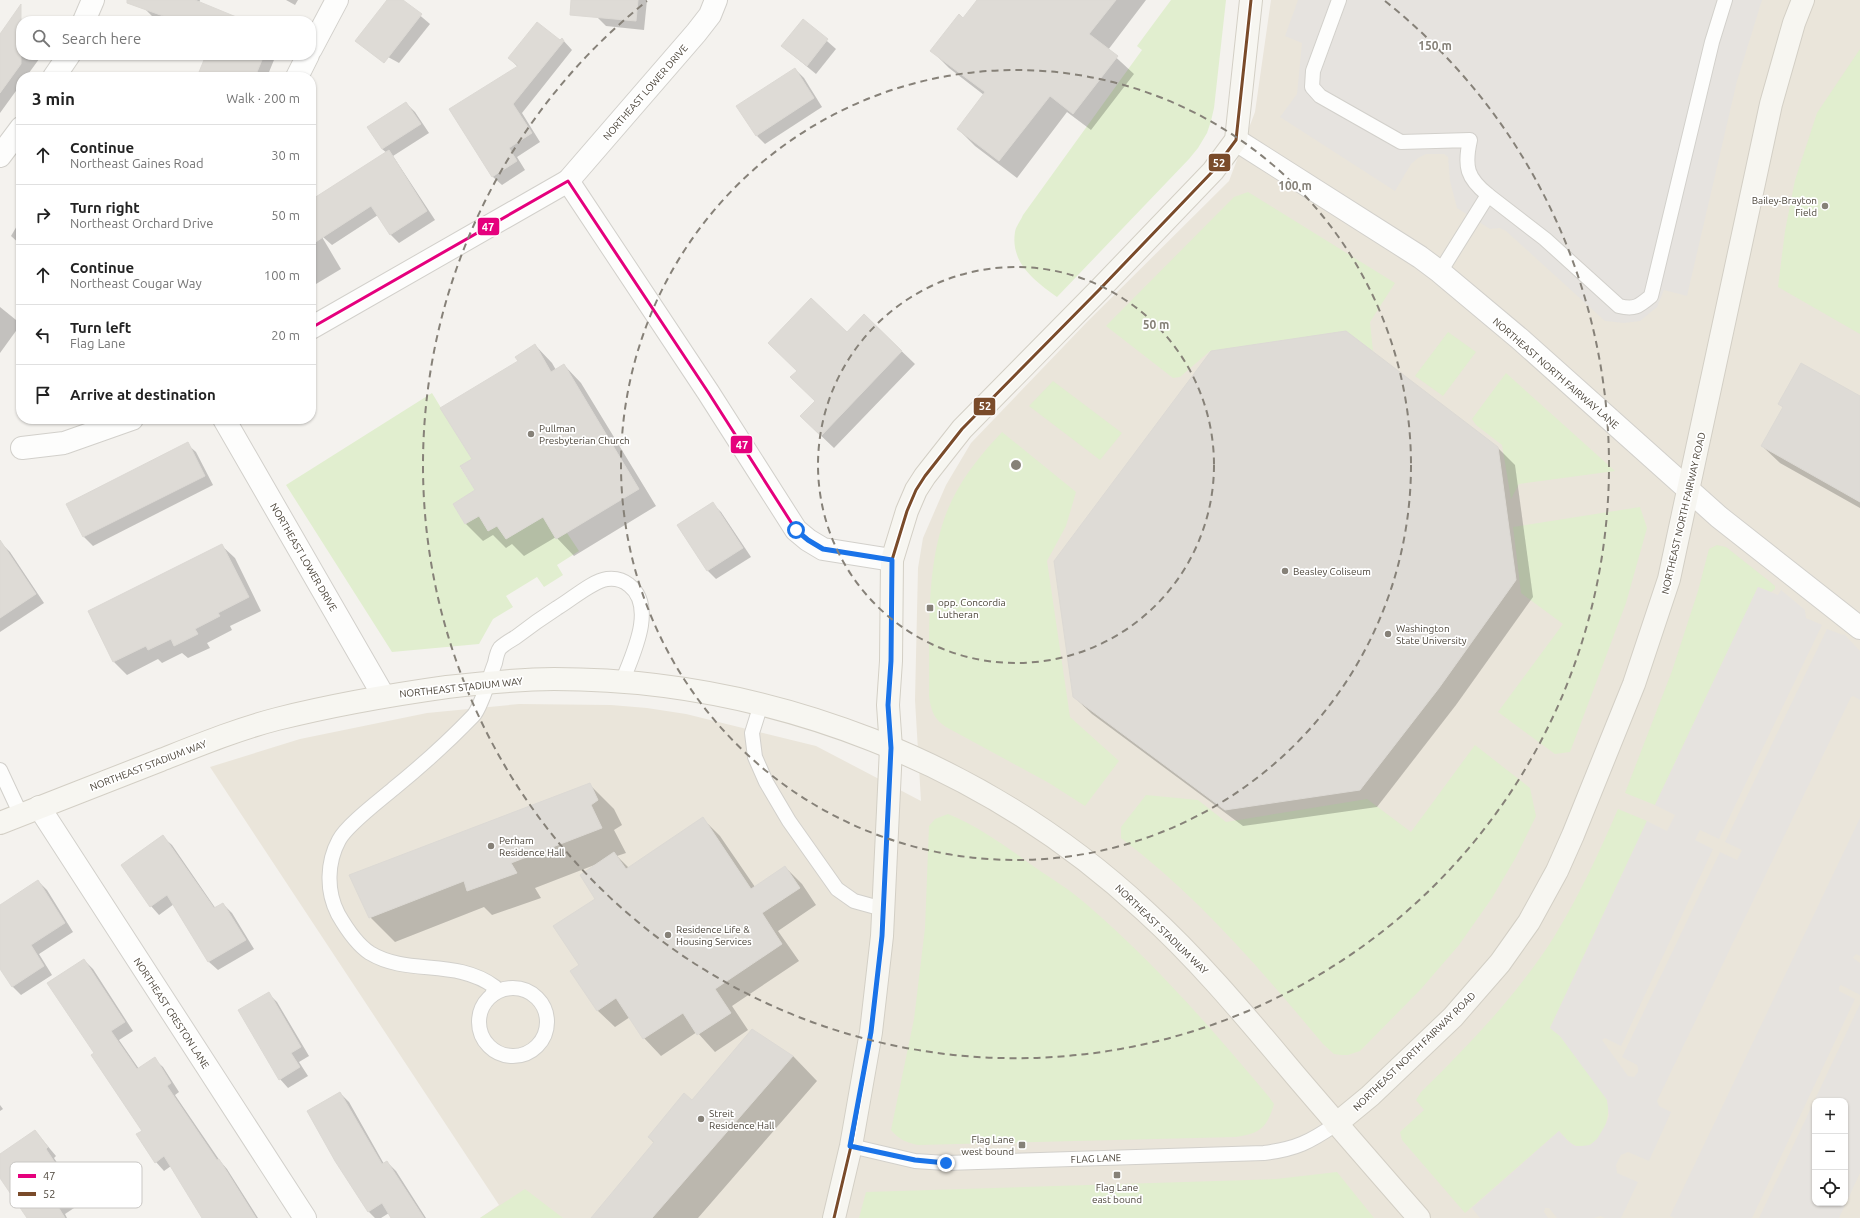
<!DOCTYPE html>
<html lang="en">
<head>
<meta charset="utf-8">
<style>
	:root { --surface:#fff; --page:#f2f2f2; --text:#222; --muted:#767676; --line:#e0e0e0 }
	body { margin:0; font-family:Ubuntu,sans-serif; background:var(--page); color:var(--text) }
	.controls { position:absolute; right:12px; bottom:12px; display:grid; overflow:hidden; border-radius:8px; box-shadow:0 1px 3px #0004 }
	.controls button { width:36px; height:36px; display:grid; place-items:center; padding:0; border:0; border-bottom:1px solid var(--line); background:var(--surface); color:var(--text); font:20px sans-serif }
	.stop { position:absolute; width:12px; height:12px; margin:-9px; border:3px solid #1a73e8; border-radius:50%; background:#fff }
	.stop.end { background:#1a73e8; border-color:#fff; box-shadow:0 1px 4px #0008 }
	.list { margin:0; padding:0; list-style:none }
	h2 { display:flex; justify-content:space-between; align-items:center; height:52px; margin:0; padding:0 16px; font-size:17px }
	h2 small { font-size:13px; font-weight:400; color:var(--muted) }
	.list li { display:grid; grid-template-columns:26px 1fr auto; gap:12px; align-items:center; box-sizing:border-box; height:60px; padding:0 16px; border-top:1px solid var(--line) }
	.list b { display:block; font-size:15px; white-space:nowrap }
	.list p { margin:0; font-size:13px; white-space:nowrap; color:var(--muted) }
	.list em { font-size:13px; font-style:normal; color:var(--muted) }
	.icon { flex:none; width:22px; height:22px; fill:none; stroke:currentColor; stroke-width:2; stroke-linecap:round; stroke-linejoin:round }
	.map { position:relative; flex:none; width:1860px; height:1218px; overflow:hidden }
	.search { position:absolute; background:var(--surface); box-shadow:0 1px 3px #0004; left:16px; top:16px; width:300px; height:44px; display:flex; align-items:center; gap:10px; box-sizing:border-box; padding:0 14px; border-radius:16px; color:var(--muted); font-size:15px }
	.panel { position:absolute; background:var(--surface); box-shadow:0 1px 3px #0004; left:16px; top:72px; width:300px; height:352px; border-radius:16px }
	.map>svg:first-child { display:block }
	.education { fill:#eae5da; fill-rule:evenodd }
	.green { fill:#e1eecf }
	.parking { fill:#e6e3df; fill-rule:evenodd }
	.shadow { fill:#0003 }
	.building { fill:#dedbd6; stroke:#dcd9d4 }
	.lines { fill:none; stroke-linecap:round; stroke-linejoin:round }
	.lane-casing { stroke:#d2d0cb; stroke-width:16 }
	.street-casing { stroke:#d2d0cb; stroke-width:24 }
	.secondary-casing { stroke:#d3cfc5; stroke-width:24 }
	.lane { stroke:#fdfdfc; stroke-width:14 }
	.street { stroke:#fdfdfc; stroke-width:22 }
	.secondary { stroke:#f7f6f1; stroke-width:22 }
	.bus-1-casing { stroke:#fff; stroke-width:6 }
	.bus-2-casing { stroke:#fff; stroke-width:6 }
	.bus-1 { stroke:#e5007d; stroke-width:3 }
	.bus-2 { stroke:#7a4b2a; stroke-width:3 }
	.route { stroke:#1a73e8; stroke-width:5 }
	.ring { fill:none; stroke:#868178; stroke-width:2; stroke-dasharray:7 5 }
	.poi-dot { fill:#868178; stroke:#fff; stroke-width:1.5 }
	.labels { text-anchor:middle; stroke-width:3.5; stroke-linejoin:round; paint-order:stroke }
	.street-label { font-size:10px; fill:#4b4439; stroke:#fff }
	.poi-label { font-size:10px; fill:#4b4439; stroke:#fff; text-anchor:start }
	.key { fill:#fff; stroke:#c9c7c4; stroke-width:1 }
	.key-label { font-size:11px; fill:#4b4439 }
	.centre { fill:#868178; stroke:#fff; stroke-width:2 }
	.ring-label { font-size:12px; text-anchor:middle; font-weight:bold; fill:#868178; stroke:#fff; stroke-width:3.5; stroke-linejoin:round; paint-order:stroke }
	.line-badge { stroke:#fff; stroke-width:1.5 }
	.badge-label { font-size:11px; text-anchor:middle; font-weight:bold; fill:#fff }
</style>
</head>
<body>
<div class="map">
<svg width="1860" height="1218" viewBox="0 0 1860 1218">
	<rect width="100%" height="100%" fill="#f4f2ee"/>
	<!-- education -->
	<path class="education" d="M1271,0H1860V1218H480L499,1205L210,767L300,739L427,713L519,704L611,705L647,708L686,714L816,746L921,801L915,700L918,568L923,538L946,485L971,443L1087,322L1229,181L1255,112ZM1815,1101H1845V1203H1815Z"/>
	<!-- green -->
	<g class="green">
		<path d="M1171,0H1226L1214,108L1211,121L1207,133L1198,148L1189,159L1057,297C1035,281 1010,263 1015,232C1016,226 1021,220 1023,215L1142,50L1137,46Z"/>
		<polygon points="1860,49 1860,334 1778,287 1785,231 1795,180 1817,113"/>
		<polygon points="1248,192 1395,283 1370,322 1373,351 1346,331 1210,351 1180,377 1173,378 1106,326 1234,197"/>
		<polygon points="1448,332 1476,352 1443,396 1415,376"/>
		<polygon points="1506,373 1615,471 1519,484 1511,499 1502,445 1476,425 1472,419"/>
		<polygon points="1053,381 1122,433 1100,460 1029,406"/>
		<polygon points="432,393 472,459 460,467 475,490 453,504 465,524 479,516 488,531 497,526 506,539 543,517 556,539 567,533 579,551 557,565 563,575 544,587 537,577 506,596 513,607 493,619 479,644 392,652 286,485"/>
		<path d="M1002,432L1076,492L1066,526L1047,561L1070,717L1119,761L1085,806L1049,783L946,727C934,719 931,711 929,696C930,634 924,558 952,500C965,474 982,453 1002,432Z"/>
		<polygon points="1640,507 1647,528 1626,603 1570,752 1555,754 1498,712 1563,624 1521,593 1513,527"/>
		<polygon points="1717,545 1726,547 1769,581 1775,586 1775,589 1771,592 1758,587 1655,805 1625,793 1672,671 1698,591 1709,549"/>
		<path d="M1475,745L1530,788L1536,816L1516,857L1492,898L1459,945L1421,989L1360,1051L1348,1055H1341L1334,1054L1323,1044C1261,970 1199,897 1121,838V827L1146,795L1198,800L1226,822L1367,799L1411,832Z"/>
		<path d="M1618,809L1647,821L1550,1028L1560,1036C1571,1050 1581,1064 1591,1077C1596,1084 1604,1092 1607,1100C1613,1118 1598,1155 1574,1145C1568,1142 1564,1136 1559,1131L1465,1213L1402,1140L1400,1132L1424,1110L1416,1100L1421,1092C1470,1044 1517,995 1554,937C1579,896 1599,853 1618,809Z"/>
		<path d="M948,814C980,827 1008,848 1036,868C1052,879 1070,890 1085,903C1153,961 1212,1029 1269,1097L1274,1104C1267,1128 1260,1134 1235,1137L918,1145C905,1142 900,1140 891,1130L914,1019L925,928L929,826L935,819Z"/>
		<polygon points="1337,1172 1374,1218 859,1218 866,1192 1276,1179"/>
		<polygon points="525,1189 563,1218 480,1218"/>
	</g>
	<!-- parking -->
	<g class="parking">
		<polygon points="1298,0 1762,0 1737,81 1687,296 1664,290 1657,307 1640,321 1624,323 1605,321 1506,231 1500,228 1490,229 1457,208 1450,181 1448,157 1444,154 1426,154 1418,158 1411,164 1395,191 1280,117 1297,94 1302,43 1285,36"/>
		<polygon points="1758,587 1778,595 1781,590 1805,610 1806,618 1822,625 1719,839 1700,830 1695,840 1713,849 1621,1046 1605,1038 1602,1040 1628,1076 1634,1077 1638,1072 1638,1068 1637,1065 1622,1057 1720,852 1737,860 1742,850 1725,842 1827,629 1843,635 1844,634 1860,651 1860,700 1853,696 1851,697 1657,1101 1659,1106 1671,1112 1649,1161 1628,1152 1621,1155 1616,1165 1617,1173 1638,1182 1621,1218 1605,1218 1600,1216 1594,1218 1557,1218 1549,1208 1545,1208 1544,1212 1548,1218 1480,1218 1472,1208 1559,1131 1568,1141 1575,1146 1582,1146 1590,1145 1597,1139 1606,1124 1609,1116 1607,1100 1560,1036 1550,1028 1647,821 1667,831 1675,815 1655,805"/>
		<polygon points="1860,818 1860,956 1856,954 1853,958 1860,963 1860,995 1841,985 1839,987 1839,991 1855,999 1752,1218 1674,1218 1670,1216"/>
		<path d="M1860,1004V1173L1839,1218H1759ZM1815,1101H1845V1203H1815Z"/>
	</g>
	<!-- shadow -->
	<g class="shadow">
		<polygon points="147,0 200,0 199,3 243,21 163,21 153,17 144,8"/>
		<polygon points="286,0 298,0 295,5"/>
		<polygon points="388,0 402,0 430,24 399,63 368,46"/>
		<polygon points="599,0 647,0 644,30 606,26 597,17"/>
		<polygon points="978,0 1146,0 1108,50 1134,74 1091,130 1067,112 1017,178 975,146 958,129 984,95 949,68 932,51 964,19"/>
		<polygon points="803,20 836,49 816,74 782,46"/>
		<polygon points="21,27 21,55 42,55 26,77 21,77 21,84 0,113 0,35"/>
		<polygon points="562,39 572,50 522,113 540,142 517,157 525,170 502,185 493,177 450,109 518,67 509,58"/>
		<polygon points="207,55 276,55 267,77 198,77"/>
		<polygon points="795,69 804,78 822,107 765,144 757,136"/>
		<polygon points="406,103 415,112 429,133 393,156 435,220 399,243 390,234 378,215 332,245 323,237 311,218 311,202 387,153 382,149"/>
		<polygon points="21,219 21,245 11,236"/>
		<polygon points="311,229 322,237 341,269 311,287"/>
		<polygon points="0,307 21,324 0,353"/>
		<polygon points="864,315 915,364 834,448 814,429 816,401 798,371 847,333"/>
		<polygon points="535,345 552,363 556,370 564,365 581,383 656,506 574,556 556,537 524,556 512,544 506,548 493,535 483,541 466,524 476,491 473,460 519,361"/>
		<polygon points="1860,398 1860,508 1780,463 1762,446 1784,408 1780,404"/>
		<polygon points="187,444 196,452 213,485 93,546 84,537 67,504"/>
		<polygon points="1497,447 1515,465 1533,597 1456,705 1377,807 1243,826 1092,714 1074,697"/>
		<polygon points="712,503 721,512 751,557 716,579 708,571 678,525"/>
		<polygon points="1,543 10,552 44,603 0,632 0,544"/>
		<polygon points="221,545 235,558 261,611 230,626 232,630 207,643 210,648 188,658 182,653 162,663 158,659 127,675 114,662 89,612"/>
		<polygon points="589,784 614,809 622,825 614,830 626,853 617,856 629,868 703,819 720,836 755,887 785,867 802,884 816,905 778,931 799,961 732,1006 748,1030 715,1052 697,1032 661,1056 644,1038 630,1017 615,1027 597,1010 580,965 596,899 597,864 535,888 541,898 492,915 484,907 395,942 370,917"/>
		<polygon points="163,837 172,845 216,909 223,904 232,913 254,949 218,970 209,962 174,904 159,915 151,906"/>
		<polygon points="38,881 47,890 73,932 39,954 52,975 21,995 13,987 0,967 0,906"/>
		<polygon points="84,960 93,969 133,1031 119,1040 139,1069 154,1059 163,1067 179,1092 175,1095 220,1161 227,1169 258,1218 203,1218 171,1166 164,1171 156,1162 143,1131 95,1054"/>
		<polygon points="268,993 277,1002 309,1056 299,1062 308,1076 288,1088 280,1079"/>
		<polygon points="793,1056 817,1081 698,1218 592,1218 654,1143 649,1137 692,1102"/>
		<polygon points="340,1093 349,1102 384,1164 387,1162 396,1171 426,1218 392,1218 389,1213 381,1218 375,1218 369,1212 336,1160"/>
		<polygon points="0,1105 3,1109 0,1111"/>
		<polygon points="35,1131 56,1156 54,1158 83,1202 65,1214 67,1218 28,1218 0,1177 0,1155"/>
	</g>
	<!-- building -->
	<g class="building">
		<polygon points="127,0 195,0 246,21 177,21 127,3"/>
		<polygon points="387,0 403,0 422,14 384,63 355,41"/>
		<polygon points="571,0 638,0 636,21 570,15"/>
		<polygon points="977,0 1116,0 1089,34 1118,56 1073,114 1050,96 999,161 957,129 985,92 930,51 959,14 963,18"/>
		<polygon points="21,4 21,64 0,93 0,34"/>
		<polygon points="803,19 828,39 807,66 781,46"/>
		<polygon points="537,22 560,40 562,38 564,41 513,104 532,133 509,148 517,161 492,177 449,109 518,66 508,58"/>
		<polygon points="206,55 264,55 255,77 197,77"/>
		<polygon points="795,68 814,98 756,136 736,106"/>
		<polygon points="406,102 421,124 382,149 367,127"/>
		<polygon points="389,150 427,211 390,235 371,206 311,245 311,200"/>
		<polygon points="811,298 847,332 864,314 902,351 821,436 800,416 815,401 790,377 797,371 768,343"/>
		<polygon points="1346,331 1498,447 1516,580 1439,688 1360,790 1225,810 1073,697 1054,561 1211,351"/>
		<polygon points="535,344 551,372 564,364 639,489 556,539 543,517 506,539 497,526 488,531 479,516 465,524 453,504 475,490 460,466 472,459 440,408 518,361 515,357"/>
		<polygon points="1801,363 1860,396 1860,502 1761,446 1783,407 1778,404"/>
		<polygon points="188,442 205,476 83,537 66,504"/>
		<polygon points="713,502 743,548 707,571 677,525"/>
		<polygon points="0,540 36,594 0,618"/>
		<polygon points="222,544 249,597 218,613 220,616 195,629 198,634 174,646 171,639 148,650 146,646 113,662 88,611"/>
		<polygon points="590,783 598,800 591,805 602,828 511,863 517,873 467,891 464,881 369,918 349,875"/>
		<polygon points="703,817 751,889 785,866 800,888 762,913 782,944 715,989 731,1013 697,1035 683,1013 643,1039 616,998 597,1011 570,971 579,965 553,926 595,899 580,875 614,852 626,869"/>
		<polygon points="163,835 214,908 223,903 246,940 208,962 167,895 150,907 121,865"/>
		<polygon points="38,880 65,923 31,945 44,966 12,987 0,969 0,905"/>
		<polygon points="84,959 125,1022 111,1031 137,1069 155,1057 171,1083 167,1086 217,1160 219,1159 256,1218 202,1218 164,1156 155,1163 136,1134 142,1131 91,1055 94,1053 47,983"/>
		<polygon points="269,992 301,1047 291,1053 300,1067 279,1080 238,1010"/>
		<polygon points="752,1029 793,1056 652,1218 591,1218 654,1142 648,1137 684,1093 692,1100"/>
		<polygon points="340,1092 382,1164 387,1161 424,1218 391,1218 382,1203 368,1212 335,1161 307,1111"/>
		<polygon points="35,1130 48,1147 46,1149 75,1193 57,1205 65,1218 27,1218 0,1178 0,1154"/>
	</g>
	<g class="lines">
		<defs>
			<g id="lane">
				<path d="M1339,0L1313,71L1312,87L1320,96L1401,142L1470,140C1464,167 1467,178 1488,195"/>
				<path d="M1440,272L1488,195L1545,239L1619,306C1635,310 1639,306 1651,296L1712,42L1725,0"/>
				<polyline points="761,704 752,733 755,757 766,782 789,821 837,889 854,901 883,909"/>
				<polyline points="0,770 21,815"/>
				<circle cx="513" cy="1022" r="34"/>
				<path d="M492,995L495,987C456,958 408,976 370,953C356,944 346,928 338,914C326,891 327,862 339,840C347,825 379,801 393,789C420,767 448,742 473,716C481,708 490,675 495,663C496,658 497,652 500,648C504,644 511,640 516,637C529,627 543,617 557,608C571,600 592,581 607,579C615,578 623,580 629,585C657,607 632,656 622,682"/>
				<path d="M851,1146L915,1161L946,1163L1264,1153C1296,1149 1310,1142 1336,1124"/>
			</g>
			<g id="street">
				<polyline points="84,21 93,0"/>
				<polyline points="311,49 337,0"/>
				<polyline points="54,77 69,55"/>
				<polyline points="297,77 308,55"/>
				<polyline points="1236,140 1420,257 1440,272 1520,339 1719,517 1860,628"/>
				<polyline points="0,156 21,128"/>
				<polyline points="568,181 696,33 710,15 716,0"/>
				<polyline points="311,328 568,181 708,392 796,530 808,540 823,549 892,560"/>
				<polyline points="224,419 383,695"/>
				<polyline points="22,448 64,443 132,419"/>
				<polyline points="39,807 305,1218"/>
			</g>
			<g id="secondary">
				<path d="M0,823C54,802 107,781 161,760C199,745 238,729 277,719C333,705 390,695 447,687C482,683 518,679 554,679C771,679 986,763 1145,911C1200,961 1247,1018 1295,1075C1336,1123 1377,1170 1419,1218"/>
				<polyline points="1336,1124 1370,1096 1453,1017 1500,963 1529,922 1557,871 1573,835 1634,684 1669,579 1771,104 1794,23 1803,0"/>
				<polyline points="834,1218 851,1146 871,1032 882,936 891,748 888,705 891,661 892,560 907,511 916,490 925,476 962,429 1099,290 1213,171 1236,140 1251,0"/>
			</g>
		</defs>
		<!-- lane casing -->
		<use href="#lane" class="lane-casing"/>
		<!-- street casing -->
		<use href="#street" class="street-casing"/>
		<!-- secondary casing -->
		<use href="#secondary" class="secondary-casing"/>
		<!-- lane -->
		<use href="#lane" class="lane"/>
		<!-- street -->
		<use href="#street" class="street"/>
		<!-- secondary -->
		<use href="#secondary" class="secondary"/>
		<defs>
			<polyline id="bus-1" points="311,328 568,181 708,392 796,530 808,540 823,549 892,560"/>
			<polyline id="bus-2" points="834,1218 851,1146 871,1032 882,936 891,748 888,705 891,661 892,560 907,511 916,490 925,476 962,429 1099,290 1213,171 1236,140 1251,0"/>
		</defs>
		<!-- bus-1 casing -->
		<use href="#bus-1" class="bus-1-casing"/>
		<!-- bus-2 casing -->
		<use href="#bus-2" class="bus-2-casing"/>
		<!-- bus-1 -->
		<use href="#bus-1" class="bus-1"/>
		<!-- bus-2 -->
		<use href="#bus-2" class="bus-2"/>
	</g>
	<g class="lines">
		<!-- route -->
		<polyline class="route" points="796,530 808,540 823,549 892,560 891,661 888,705 891,748 882,936 871,1032 850,1146 915,1160 946,1163"/>
	</g>
	<!-- distance rings -->
	<g class="ring">
		<circle cx="1016" cy="465" r="198"/>
		<circle cx="1016" cy="465" r="395"/>
		<path d="M1385 1A593 593 0 1 1 647 1"/>
	</g>
	<!-- markers -->
	<g class="poi-dot">
		<circle cx="1825" cy="206" r="4"/>
		<circle cx="531" cy="434" r="4"/>
		<circle cx="1285" cy="571" r="4"/>
		<rect x="926" y="604" width="8" height="8" rx="2"/>
		<circle cx="1388" cy="634" r="4"/>
		<circle cx="491" cy="846" r="4"/>
		<circle cx="668" cy="935" r="4"/>
		<circle cx="701" cy="1119" r="4"/>
		<rect x="1018" y="1141" width="8" height="8" rx="2"/>
		<rect x="1113" y="1171" width="8" height="8" rx="2"/>
	</g>
	<g class="labels">
		<!-- street labels -->
		<g class="street-label">
			<text transform="translate(645 92) rotate(-49)" y="4">NORTHEAST LOWER DRIVE</text>
			<text transform="translate(1556 373) rotate(41)" y="4">NORTHEAST NORTH FAIRWAY LANE</text>
			<text transform="translate(1683 513) rotate(-77)" y="4">NORTHEAST NORTH FAIRWAY ROAD</text>
			<text transform="translate(304 557) rotate(60)" y="4">NORTHEAST LOWER DRIVE</text>
			<text transform="translate(461 687) rotate(-6)" y="4">NORTHEAST STADIUM WAY</text>
			<text transform="translate(148 765) rotate(-21)" y="4">NORTHEAST STADIUM WAY</text>
			<text transform="translate(1162 929) rotate(44)" y="4">NORTHEAST STADIUM WAY</text>
			<text transform="translate(172 1013) rotate(57)" y="4">NORTHEAST CRESTON LANE</text>
			<text transform="translate(1414 1051) rotate(-44)" y="4">NORTHEAST NORTH FAIRWAY ROAD</text>
			<text transform="translate(1096 1158) rotate(-2)" y="4">FLAG LANE</text>
		</g>
		<!-- poi labels -->
		<g class="poi-label">
			<text x="1817" y="204" text-anchor="end">Bailey-Brayton<tspan x="1817" dy="12">Field</tspan></text>
			<text x="539" y="432">Pullman<tspan x="539" dy="12">Presbyterian Church</tspan></text>
			<text x="1293" y="575">Beasley Coliseum</text>
			<text x="938" y="606">opp. Concordia<tspan x="938" dy="12">Lutheran</tspan></text>
			<text x="1396" y="632">Washington<tspan x="1396" dy="12">State University</tspan></text>
			<text x="499" y="844">Perham<tspan x="499" dy="12">Residence Hall</tspan></text>
			<text x="676" y="933">Residence Life &amp;<tspan x="676" dy="12">Housing Services</tspan></text>
			<text x="709" y="1117">Streit<tspan x="709" dy="12">Residence Hall</tspan></text>
			<text x="1014" y="1143" text-anchor="end">Flag Lane<tspan x="1014" dy="12">west bound</tspan></text>
			<text x="1117" y="1191" text-anchor="middle">Flag Lane<tspan x="1117" dy="12">east bound</tspan></text>
		</g>
	</g>
	<!-- legend -->
	<rect x="10" y="1162" width="132" height="46" rx="6" class="key"/>
	<rect x="18" y="1174" width="18" height="4" fill="#e5007d"/>
	<rect x="18" y="1192" width="18" height="4" fill="#7a4b2a"/>
	<g class="key-label">
		<text x="43" y="1180">47</text>
		<text x="43" y="1198">52</text>
	</g>
	<circle cx="1016" cy="465" r="6" class="centre"/>
	<g class="ring-label">
		<text x="1435" y="50">150 m</text>
		<text x="1295" y="190">100 m</text>
		<text x="1156" y="329">50 m</text>
	</g>
	<g class="line-badge">
		<rect x="1208" y="153" width="23" height="19" rx="4" fill="#7a4b2a"/>
		<rect x="477" y="217" width="23" height="19" rx="4" fill="#e5007d"/>
		<rect x="973" y="397" width="23" height="19" rx="4" fill="#7a4b2a"/>
		<rect x="730" y="435" width="23" height="19" rx="4" fill="#e5007d"/>
	</g>
	<g class="badge-label">
		<text x="1219" y="167">52</text>
		<text x="488" y="231">47</text>
		<text x="985" y="410">52</text>
		<text x="742" y="449">47</text>
	</g>
</svg>
<div class="controls">
<button>+</button>
<button>−</button>
<button><svg class="icon" aria-label="locate" viewBox="0 0 24 24"><circle cx="12" cy="12" r="6"/><path d="M12 2v4M12 18v4M2 12h4M18 12h4"/></svg></button>
</div>
<div class="stop" style="left:796px;top:530px"></div>
<div class="stop end" style="left:946px;top:1163px"></div>
<div class="search"><svg class="icon" aria-label="search" viewBox="0 0 24 24"><circle cx="10" cy="10" r="6"/><path d="M15 15l6 6"/></svg>Search here</div>
<section class="panel">
<h2>3 min<small>Walk · 200 m</small></h2>
<ul class="list">
<li><svg class="icon" aria-label="ahead" viewBox="0 0 24 24"><path d="M12 20V5M6 11l6-6 6 6"/></svg><div><b>Continue</b><p>Northeast Gaines Road</p></div><em>30 m</em></li>
<li><svg class="icon" aria-label="right" viewBox="0 0 24 24"><path d="M7 20v-9h11M14 6l5 5-5 5"/></svg><div><b>Turn right</b><p>Northeast Orchard Drive</p></div><em>50 m</em></li>
<li><svg class="icon" aria-label="ahead" viewBox="0 0 24 24"><path d="M12 20V5M6 11l6-6 6 6"/></svg><div><b>Continue</b><p>Northeast Cougar Way</p></div><em>100 m</em></li>
<li><svg class="icon" aria-label="left" viewBox="0 0 24 24"><path d="M17 20v-9H6M10 6l-5 5 5 5"/></svg><div><b>Turn left</b><p>Flag Lane</p></div><em>20 m</em></li>
<li><svg class="icon" aria-label="arrive" viewBox="0 0 24 24"><path d="M6 21V4h12l-3 4 3 4H6"/></svg><div><b>Arrive at destination</b></div></li>
</ul>
</section>
</div>
</body>
</html>
